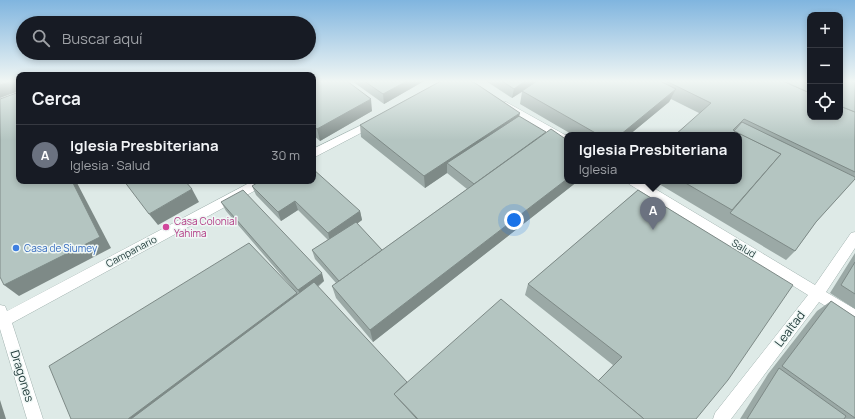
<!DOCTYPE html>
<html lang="es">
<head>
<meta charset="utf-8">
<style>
	:root { --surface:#171b24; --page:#242831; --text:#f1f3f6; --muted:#9ea1a6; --line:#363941; --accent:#2563eb }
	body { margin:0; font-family:Manrope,sans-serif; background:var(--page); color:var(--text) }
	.controls { position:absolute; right:12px; top:12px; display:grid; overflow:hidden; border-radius:8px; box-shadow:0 2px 6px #0003 }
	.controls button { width:36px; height:36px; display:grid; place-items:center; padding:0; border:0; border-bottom:1px solid var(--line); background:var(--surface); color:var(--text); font:20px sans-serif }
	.you { position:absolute; left:514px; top:220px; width:14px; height:14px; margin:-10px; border:3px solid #fff; border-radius:50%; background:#1a73e8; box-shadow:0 0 0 6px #1a73e833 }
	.badge { display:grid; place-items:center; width:26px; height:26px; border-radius:50%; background:var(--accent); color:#fff; font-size:13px; font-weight:700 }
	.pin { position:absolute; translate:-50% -33px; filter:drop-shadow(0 1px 2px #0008) }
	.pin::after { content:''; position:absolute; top:21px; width:14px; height:12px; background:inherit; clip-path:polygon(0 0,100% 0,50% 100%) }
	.popup { position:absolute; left:564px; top:132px; width:178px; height:52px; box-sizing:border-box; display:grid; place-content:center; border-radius:8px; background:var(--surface); filter:drop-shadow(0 1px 3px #0005); font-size:13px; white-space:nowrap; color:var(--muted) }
	.popup b { font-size:15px; color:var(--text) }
	.popup::after { content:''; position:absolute; left:50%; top:100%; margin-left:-8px; border:8px solid transparent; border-top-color:var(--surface) }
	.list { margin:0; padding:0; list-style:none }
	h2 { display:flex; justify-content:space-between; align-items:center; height:52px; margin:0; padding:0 16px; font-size:17px }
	h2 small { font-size:13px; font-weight:400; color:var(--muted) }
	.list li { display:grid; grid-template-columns:26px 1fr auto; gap:12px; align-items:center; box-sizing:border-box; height:60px; padding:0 16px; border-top:1px solid var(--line) }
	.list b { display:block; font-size:15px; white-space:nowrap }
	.list p { margin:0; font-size:13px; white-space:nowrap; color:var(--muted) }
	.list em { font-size:13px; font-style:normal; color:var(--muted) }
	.icon { flex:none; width:22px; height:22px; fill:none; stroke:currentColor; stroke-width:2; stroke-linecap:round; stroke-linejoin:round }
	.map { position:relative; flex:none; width:855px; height:419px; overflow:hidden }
	.search { position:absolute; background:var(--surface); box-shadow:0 2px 6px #0003; left:16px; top:16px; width:300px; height:44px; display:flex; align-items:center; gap:10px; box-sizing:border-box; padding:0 14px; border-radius:22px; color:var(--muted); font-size:15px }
	.panel { position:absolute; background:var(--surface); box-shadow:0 2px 6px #0003; left:16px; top:72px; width:300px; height:112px; border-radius:8px }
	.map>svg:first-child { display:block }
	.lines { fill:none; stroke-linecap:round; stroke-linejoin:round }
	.street-casing { stroke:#a1b2af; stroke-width:1 }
	.street { fill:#fff; fill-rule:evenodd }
	.wall { fill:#9ba9a6 }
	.shaded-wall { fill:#7e8a87 }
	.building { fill:#b4c5c1; stroke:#7e8a87 }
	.hotel-dot { fill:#d1479c; stroke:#eff7f5; stroke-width:1.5 }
	.shop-dot { fill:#3f7fe0; stroke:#eff7f5; stroke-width:1.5 }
	.labels { text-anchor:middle; stroke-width:3; stroke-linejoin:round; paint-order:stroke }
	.hotel-label { font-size:10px; fill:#b23c85; stroke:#eff7f5; text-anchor:start }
	.shop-label { font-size:10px; fill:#366cbe; stroke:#eff7f5; text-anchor:start }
	.street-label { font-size:10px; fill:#1f3a39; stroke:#eff7f5 }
	.near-street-label { font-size:12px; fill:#1f3a39; stroke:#eff7f5 }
</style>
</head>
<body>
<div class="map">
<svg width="855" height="419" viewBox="0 0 855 419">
	<rect width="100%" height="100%" fill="#deeae7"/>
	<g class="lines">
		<defs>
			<g id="street">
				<polygon points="506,102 567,136 567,145 503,107 501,105 503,103"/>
				<polygon points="374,119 379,122 378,124 313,158 313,149"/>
				<polygon points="253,181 269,181 267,184 12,323 43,419 27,419 0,329 0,305 5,306 7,311"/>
				<polygon points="627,181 642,181 815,285 851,233 855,232 855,248 826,292 855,309 855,324 819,302 731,419 713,419 715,413 808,295 629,184"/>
			</g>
		</defs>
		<!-- street casing -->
		<use href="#street" class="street-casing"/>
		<!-- street -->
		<use href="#street" class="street"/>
	</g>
	<!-- wall -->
	<g class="wall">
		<polygon points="313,81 372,111 320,141 313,135"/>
		<polygon points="352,81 424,81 384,104"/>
		<polygon points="486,81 855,81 855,179 816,222 795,251 786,260 654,181 739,181 699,113 671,99 669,102 629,135 573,135 520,104 522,92 512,98"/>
		<polygon points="519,116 567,181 578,181 373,342 336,298 332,286 336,283 315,259 312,250 328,240 298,210 281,221 256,195 252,186 360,211 362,220 357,224 382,250 467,189 447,173 425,188 361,137 360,125"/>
		<polygon points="638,190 696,419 71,419 294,290 226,211 221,202 324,281 318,287 407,382 598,381 613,365 525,295 528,284"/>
		<polygon points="855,253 855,309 830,293"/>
		<polygon points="831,301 855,317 855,419 740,419 768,374 817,311"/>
	</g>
	<!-- shaded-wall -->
	<g class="shaded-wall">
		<polygon points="12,81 19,81 19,91 0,98 0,85"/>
		<polygon points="407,81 424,81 384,104 383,94"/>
		<polygon points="525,81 538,81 512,98 514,89"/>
		<polygon points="676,89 669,102 629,135 620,135"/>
		<polygon points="371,99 372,111 320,141 317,129"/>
		<polygon points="520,113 517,125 447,163 447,173 425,188 424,176"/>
		<polygon points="567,179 567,181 578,181 373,342 370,330"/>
		<polygon points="72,181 76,181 111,248 19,296 4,285"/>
		<polygon points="192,189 199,202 158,225 149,214"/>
		<polygon points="295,201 298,210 281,221 278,212"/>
		<polygon points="360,211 362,220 330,242 328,233"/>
		<polygon points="322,273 324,281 302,298 298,290"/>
		<polygon points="297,293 302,305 153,419 128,419"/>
		<polygon points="0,400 6,419 0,419"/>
	</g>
	<!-- building -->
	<g class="building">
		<polygon points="0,81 12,81 0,85"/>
		<polygon points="313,81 347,81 371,99 317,129 313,126"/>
		<polygon points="364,81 407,81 383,94"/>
		<polygon points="441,81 472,81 520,113 424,176 360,125"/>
		<polygon points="502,81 525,81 514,89"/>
		<polygon points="537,81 660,81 676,89 620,135 599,135 522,91"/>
		<polygon points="666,81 783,81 810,93 810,117 840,117 840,106 855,112 855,172 744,119 733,130 781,154 732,210 682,181 739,181 739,135 675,135 711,103"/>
		<polygon points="783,81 810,81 810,93"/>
		<polygon points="840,81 855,81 855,112 840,106"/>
		<polygon points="19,92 19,181 72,181 100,237 4,285 0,277 0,99"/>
		<polygon points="519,116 546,132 474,184 447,163"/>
		<polygon points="742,122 855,177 855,179 816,222 795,251 730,213 781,154 734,131"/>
		<polygon points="551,129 567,140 567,179 370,330 332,286"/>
		<polygon points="313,169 360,211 328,233 295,201 278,212 252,186 260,181 313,181"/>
		<polygon points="124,181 185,181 192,189 149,214"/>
		<polygon points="243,190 322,273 298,290 221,202"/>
		<polygon points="638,190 793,285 728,380 696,419 644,419 598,381 622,357 528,284"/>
		<polygon points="356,222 382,250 339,281 312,250"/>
		<polygon points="249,243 297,293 128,419 71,419 49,366"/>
		<polygon points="855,262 855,294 841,285"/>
		<polygon points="314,282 407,382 394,394 395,395 417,419 131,419"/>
		<polygon points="501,299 644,419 418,419 394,394"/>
		<polygon points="831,301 855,317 855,418 782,366"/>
		<polygon points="779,368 846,416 844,419 747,419"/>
	</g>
	<!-- sky -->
	<linearGradient id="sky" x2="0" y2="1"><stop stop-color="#80b5df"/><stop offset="0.58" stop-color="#f0f6f4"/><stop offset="1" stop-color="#f0f6f4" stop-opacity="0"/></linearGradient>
	<rect width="855" height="140" fill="url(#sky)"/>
	<!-- markers -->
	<circle class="hotel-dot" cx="166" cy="227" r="4"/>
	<circle class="shop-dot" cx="16" cy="248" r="4"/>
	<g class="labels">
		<!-- hotel labels -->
		<g class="hotel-label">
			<text x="174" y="225">Casa Colonial<tspan x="174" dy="12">Yahima</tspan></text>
		</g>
		<!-- shop labels -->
		<g class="shop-label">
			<text x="24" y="252">Casa de Siumey</text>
		</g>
		<!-- street labels -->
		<g class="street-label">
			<text transform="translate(744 248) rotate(31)" y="4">Salud</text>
			<text transform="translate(131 251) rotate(-28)" y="4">Campanario</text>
		</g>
		<!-- near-street labels -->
		<g class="near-street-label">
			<text transform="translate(790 329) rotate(-53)" y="4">Lealtad</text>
			<text transform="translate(22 376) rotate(73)" y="4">Dragones</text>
		</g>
	</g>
</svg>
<div class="controls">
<button>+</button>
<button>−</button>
<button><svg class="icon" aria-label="locate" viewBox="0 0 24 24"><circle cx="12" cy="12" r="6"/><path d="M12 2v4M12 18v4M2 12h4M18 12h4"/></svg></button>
</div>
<div class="you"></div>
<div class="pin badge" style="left:653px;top:230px;background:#6b7280">A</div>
<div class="popup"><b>Iglesia Presbiteriana</b>Iglesia</div>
<div class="search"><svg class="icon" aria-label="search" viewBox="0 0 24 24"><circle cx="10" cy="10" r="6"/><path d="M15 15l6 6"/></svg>Buscar aquí</div>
<section class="panel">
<h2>Cerca<small></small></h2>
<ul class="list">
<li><span class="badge" style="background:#6b7280">A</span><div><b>Iglesia Presbiteriana</b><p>Iglesia · Salud</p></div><em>30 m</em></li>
</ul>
</section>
</div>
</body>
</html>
